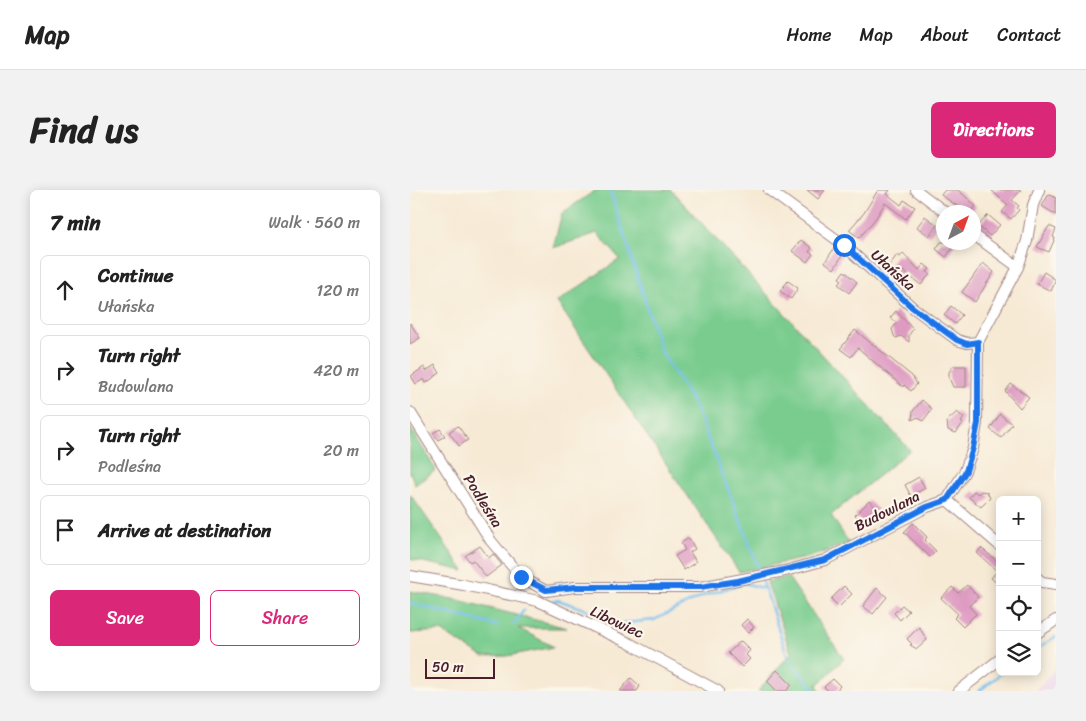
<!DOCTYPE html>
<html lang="en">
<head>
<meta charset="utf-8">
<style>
	:root { --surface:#fff; --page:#f2f2f2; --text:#222; --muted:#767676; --line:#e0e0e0; --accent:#db2777 }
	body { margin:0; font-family:Sriracha,sans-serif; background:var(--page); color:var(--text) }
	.controls { position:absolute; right:15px; bottom:15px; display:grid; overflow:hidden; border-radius:8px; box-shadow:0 2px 12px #0003 }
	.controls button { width:45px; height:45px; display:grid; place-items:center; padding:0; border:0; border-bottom:1px solid var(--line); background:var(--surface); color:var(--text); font:25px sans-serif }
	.compass { position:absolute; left:526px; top:15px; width:45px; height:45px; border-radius:50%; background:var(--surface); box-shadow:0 2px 12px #0003; rotate:41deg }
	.scale { position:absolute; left:15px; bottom:12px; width:70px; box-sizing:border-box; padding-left:5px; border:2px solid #4a1f2b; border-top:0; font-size:14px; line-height:18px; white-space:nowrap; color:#4a1f2b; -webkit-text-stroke:4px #fbf7ec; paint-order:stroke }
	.stop { position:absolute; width:15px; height:15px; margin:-11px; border:4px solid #1a73e8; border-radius:50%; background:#fff }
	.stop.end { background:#1a73e8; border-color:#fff; box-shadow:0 1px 5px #0008 }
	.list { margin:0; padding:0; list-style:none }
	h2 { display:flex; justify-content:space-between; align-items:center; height:65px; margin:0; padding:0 20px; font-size:21px }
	h2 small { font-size:16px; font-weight:400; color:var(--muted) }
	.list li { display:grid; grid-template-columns:32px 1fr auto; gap:15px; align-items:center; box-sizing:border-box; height:70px; margin:0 10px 10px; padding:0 10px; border:1px solid var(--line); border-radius:8px }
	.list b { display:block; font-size:19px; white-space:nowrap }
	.list p { margin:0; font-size:16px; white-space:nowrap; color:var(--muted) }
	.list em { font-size:16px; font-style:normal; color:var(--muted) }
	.actions { display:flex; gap:10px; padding:15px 20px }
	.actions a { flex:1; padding:11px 0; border:1px solid var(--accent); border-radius:8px; text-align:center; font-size:18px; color:var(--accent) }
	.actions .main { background:var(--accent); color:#fff }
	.icon { flex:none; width:28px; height:28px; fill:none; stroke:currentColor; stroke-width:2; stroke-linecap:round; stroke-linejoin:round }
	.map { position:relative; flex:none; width:646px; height:501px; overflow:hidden; border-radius:8px }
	header { display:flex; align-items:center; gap:30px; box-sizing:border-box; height:70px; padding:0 25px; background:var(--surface); border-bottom:1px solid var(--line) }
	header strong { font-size:24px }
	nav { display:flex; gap:28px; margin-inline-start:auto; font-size:18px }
	.intro { display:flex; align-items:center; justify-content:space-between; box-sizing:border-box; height:120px; padding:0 30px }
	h1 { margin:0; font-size:35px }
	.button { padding:12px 22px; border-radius:8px; background:var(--accent); color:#fff; font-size:18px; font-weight:700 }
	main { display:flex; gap:30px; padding:0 30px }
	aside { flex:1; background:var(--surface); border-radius:8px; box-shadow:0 2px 12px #0003 }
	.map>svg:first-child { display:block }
	.built { fill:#ead1ec }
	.green { fill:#79cc8e; stroke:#62765c }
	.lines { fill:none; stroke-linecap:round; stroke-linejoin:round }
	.stream { stroke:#76bfef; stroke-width:2.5 }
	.building { fill:#de9bc2 }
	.minor-casing { stroke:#a08480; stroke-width:12 }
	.minor { stroke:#fff; stroke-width:10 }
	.route { stroke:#1a73e8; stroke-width:6 }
	.labels { text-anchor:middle; stroke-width:4.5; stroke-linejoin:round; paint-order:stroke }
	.street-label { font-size:15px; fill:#4a1f2b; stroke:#fbf7ec }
</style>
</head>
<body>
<header>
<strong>Map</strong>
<nav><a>Home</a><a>Map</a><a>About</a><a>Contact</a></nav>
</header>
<div class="intro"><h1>Find us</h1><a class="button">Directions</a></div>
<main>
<aside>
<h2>7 min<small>Walk · 560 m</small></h2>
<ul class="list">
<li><svg class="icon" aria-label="ahead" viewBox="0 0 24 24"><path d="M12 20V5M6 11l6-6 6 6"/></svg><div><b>Continue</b><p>Ułańska</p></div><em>120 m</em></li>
<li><svg class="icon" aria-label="right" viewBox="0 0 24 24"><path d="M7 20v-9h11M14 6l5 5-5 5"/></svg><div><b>Turn right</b><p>Budowlana</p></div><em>420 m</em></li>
<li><svg class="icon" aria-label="right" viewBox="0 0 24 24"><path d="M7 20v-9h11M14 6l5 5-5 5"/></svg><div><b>Turn right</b><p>Podleśna</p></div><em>20 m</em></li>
<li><svg class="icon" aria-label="arrive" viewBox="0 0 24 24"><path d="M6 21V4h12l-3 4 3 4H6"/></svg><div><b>Arrive at destination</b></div></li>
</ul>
<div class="actions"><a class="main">Save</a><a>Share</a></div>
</aside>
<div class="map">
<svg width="646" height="501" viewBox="0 0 646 501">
	<rect width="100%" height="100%" fill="#fbf7ec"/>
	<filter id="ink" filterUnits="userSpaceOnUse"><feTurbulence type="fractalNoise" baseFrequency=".02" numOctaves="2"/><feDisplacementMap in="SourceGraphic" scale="10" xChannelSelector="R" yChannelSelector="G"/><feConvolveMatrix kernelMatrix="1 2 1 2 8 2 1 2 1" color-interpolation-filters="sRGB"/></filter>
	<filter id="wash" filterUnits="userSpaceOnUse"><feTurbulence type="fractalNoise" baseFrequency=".0096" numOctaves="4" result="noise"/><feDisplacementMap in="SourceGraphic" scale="20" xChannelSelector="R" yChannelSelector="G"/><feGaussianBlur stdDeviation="1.12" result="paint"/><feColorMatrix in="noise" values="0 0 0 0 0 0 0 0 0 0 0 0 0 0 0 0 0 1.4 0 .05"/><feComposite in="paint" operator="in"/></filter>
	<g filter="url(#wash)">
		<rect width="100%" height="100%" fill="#f7ead5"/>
		<!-- built -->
		<polygon class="built" points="646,478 646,501 625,501"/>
		<!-- green -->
		<g class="green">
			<polygon points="186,0 261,0 500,260 421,325 439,353 400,367 329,382 147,112 210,69 187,43 143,58 152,23"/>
			<polygon points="0,237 26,280 5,295 0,282"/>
			<polygon points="0,304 54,381 0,369"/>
			<polygon points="378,387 434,469 407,495 410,501 348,501 381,463 357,392"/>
			<polygon points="0,401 48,410 157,438 108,438 144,457 97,466 73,467 31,441 0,443"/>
		</g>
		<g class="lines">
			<!-- stream -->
			<g class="stream">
				<polyline points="200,0 251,161 281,209 292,233 350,381"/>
				<polyline points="353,392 376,462 384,476 406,501"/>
				<polyline points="144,411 148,410 192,425 205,434 244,430 293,406 334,393 356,399"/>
				<polyline points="0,413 88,436"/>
				<polyline points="104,434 114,420"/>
				<polyline points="627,459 645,447"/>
				<polyline points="569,501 593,482"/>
			</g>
		</g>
		<g id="blocks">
			<!-- building -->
			<g class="building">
				<polygon points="397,0 415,0 408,9"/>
				<polygon points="468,0 480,0 477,4 491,15 494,10 505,17 496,29 475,13 466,28 449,48 439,40 454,23"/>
				<polygon points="535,0 548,0 566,16 561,22 556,22 531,5"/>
				<polygon points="581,0 611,0 602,10 609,16 607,18 609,20 601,29 592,22 598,15"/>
				<polygon points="639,4 646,8 646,25 632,16"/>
				<polygon points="578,25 590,35 580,46 568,36"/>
				<polygon points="515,26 527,35 519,46 507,37"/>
				<polygon points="639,36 646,39 643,47 645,48 639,62 627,57"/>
				<polygon points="391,50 402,58 399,62 403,64 397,72 382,61"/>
				<polygon points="531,52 547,52 536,67 526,59"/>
				<polygon points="425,57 433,64 424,79 415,72"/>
				<polygon points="493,63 509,80 514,74 520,79 517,82 520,84 511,95 493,81 489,86 478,77 487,65 490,67"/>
				<polygon points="573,73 584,82 565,112 552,102"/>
				<polygon points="434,81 447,92 439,103 428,94 432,90 429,88"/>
				<polygon points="634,82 646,90 641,101 627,94"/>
				<polygon points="378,91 388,98 381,109 370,101"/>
				<polygon points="541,116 552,125 545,134 534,125"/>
				<polygon points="486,121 503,139 499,145 499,152 491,146 486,148 484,146 482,139 487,133 480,128"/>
				<polygon points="0,133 10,148 0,154"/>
				<polygon points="445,140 502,186 507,194 501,201 494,195 493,197 448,158 441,167 430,159"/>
				<polygon points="25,175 30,183 16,193 14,189 6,194 1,186 14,177 16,181"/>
				<polygon points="543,176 556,176 556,197 543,197 539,188 539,182"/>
				<polygon points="601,194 619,207 610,218 595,201"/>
				<polygon points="512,210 522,219 513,231 508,227 502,230 503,221"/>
				<polygon points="547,222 554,228 551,232 553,233 546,243 538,240 537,231"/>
				<polygon points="590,224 602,234 591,248 580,239"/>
				<polygon points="48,236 58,250 49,256 39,242"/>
				<polygon points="30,239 35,246 28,250 23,243"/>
				<polygon points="509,287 515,298 501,306 495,295"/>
				<polygon points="564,301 568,304 571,301 577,302 580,308 571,317 559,307"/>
				<polygon points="459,311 468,320 455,335 445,325"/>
				<polygon points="503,333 517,347 515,350 526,361 520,367 494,342"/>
				<polygon points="279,348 285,359 280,362 286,372 274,380 265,366 275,360 271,353"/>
				<polygon points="70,356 79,368 83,364 92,375 76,387 63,370 60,372 55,366"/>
				<polygon points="571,358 590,373 590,396 581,388 587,381 567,363"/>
				<polygon points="557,395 568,407 559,416 566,424 553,437 544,428 548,424 531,408 542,397 548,403"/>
				<polygon points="434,396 442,404 429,417 421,409"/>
				<polygon points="467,398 477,407 463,424 453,416"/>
				<polygon points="492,415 499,421 490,430 484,423"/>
				<polygon points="337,429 344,437 338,443 331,435"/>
				<polygon points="509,437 517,450 507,459 500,455 502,454 497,449"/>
				<polygon points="331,451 340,460 336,465 340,469 332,477 318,463"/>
				<polygon points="367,480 382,495 376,501 367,501 357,491"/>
				<polygon points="221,488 230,496 227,501 210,501"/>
				<polygon points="423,489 430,496 426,501 419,501 414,497"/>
			</g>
		</g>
	</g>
	<g filter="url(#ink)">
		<use href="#blocks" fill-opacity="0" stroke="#a08480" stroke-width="1"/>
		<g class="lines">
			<defs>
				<g id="minor">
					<polyline points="359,0 434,55 502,117 547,150 557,153 568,152"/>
					<polyline points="506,0 535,22"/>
					<polyline points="564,45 608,77"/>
					<polyline points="0,222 81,351 111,387 136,401"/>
					<polyline points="537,310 590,356"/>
					<polyline points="0,386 54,395 128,411 219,453 308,501"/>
					<polyline points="627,388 632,392 646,394"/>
					<polyline points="136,401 165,397 290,397 375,381 415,370 517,317 537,310 555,281 563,258 567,233 568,152 608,77 617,51 623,15 629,0"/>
					<polyline points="627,443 646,430"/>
					<polyline points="549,501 590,469"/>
				</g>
			</defs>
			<!-- minor casing -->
			<use href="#minor" class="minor-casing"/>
			<!-- minor -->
			<use href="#minor" class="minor"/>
		</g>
	</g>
	<g class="lines" filter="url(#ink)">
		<!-- route -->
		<polyline class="route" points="111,387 136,400 166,397 290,397 328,391 415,370 517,317 537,310 556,281 563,258 568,233 568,152 557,154 547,150 502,117 434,55"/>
	</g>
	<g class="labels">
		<!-- street labels -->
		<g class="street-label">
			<text transform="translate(483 80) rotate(42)" y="5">Ułańska</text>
			<text transform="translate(73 311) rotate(58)" y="5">Podleśna</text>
			<text transform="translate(477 321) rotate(-27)" y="5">Budowlana</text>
			<text transform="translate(207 432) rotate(25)" y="5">Libowiec</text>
		</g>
	</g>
</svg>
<div class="controls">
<button>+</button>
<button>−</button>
<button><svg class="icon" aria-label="locate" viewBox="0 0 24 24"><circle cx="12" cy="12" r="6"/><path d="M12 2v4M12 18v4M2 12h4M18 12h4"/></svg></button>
<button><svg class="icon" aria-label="layers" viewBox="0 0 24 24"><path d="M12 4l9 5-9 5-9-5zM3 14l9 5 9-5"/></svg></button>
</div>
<svg class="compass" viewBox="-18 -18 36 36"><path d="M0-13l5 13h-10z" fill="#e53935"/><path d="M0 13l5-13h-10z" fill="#767676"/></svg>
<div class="scale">50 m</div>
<div class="stop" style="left:434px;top:55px"></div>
<div class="stop end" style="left:111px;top:387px"></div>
</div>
</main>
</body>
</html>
